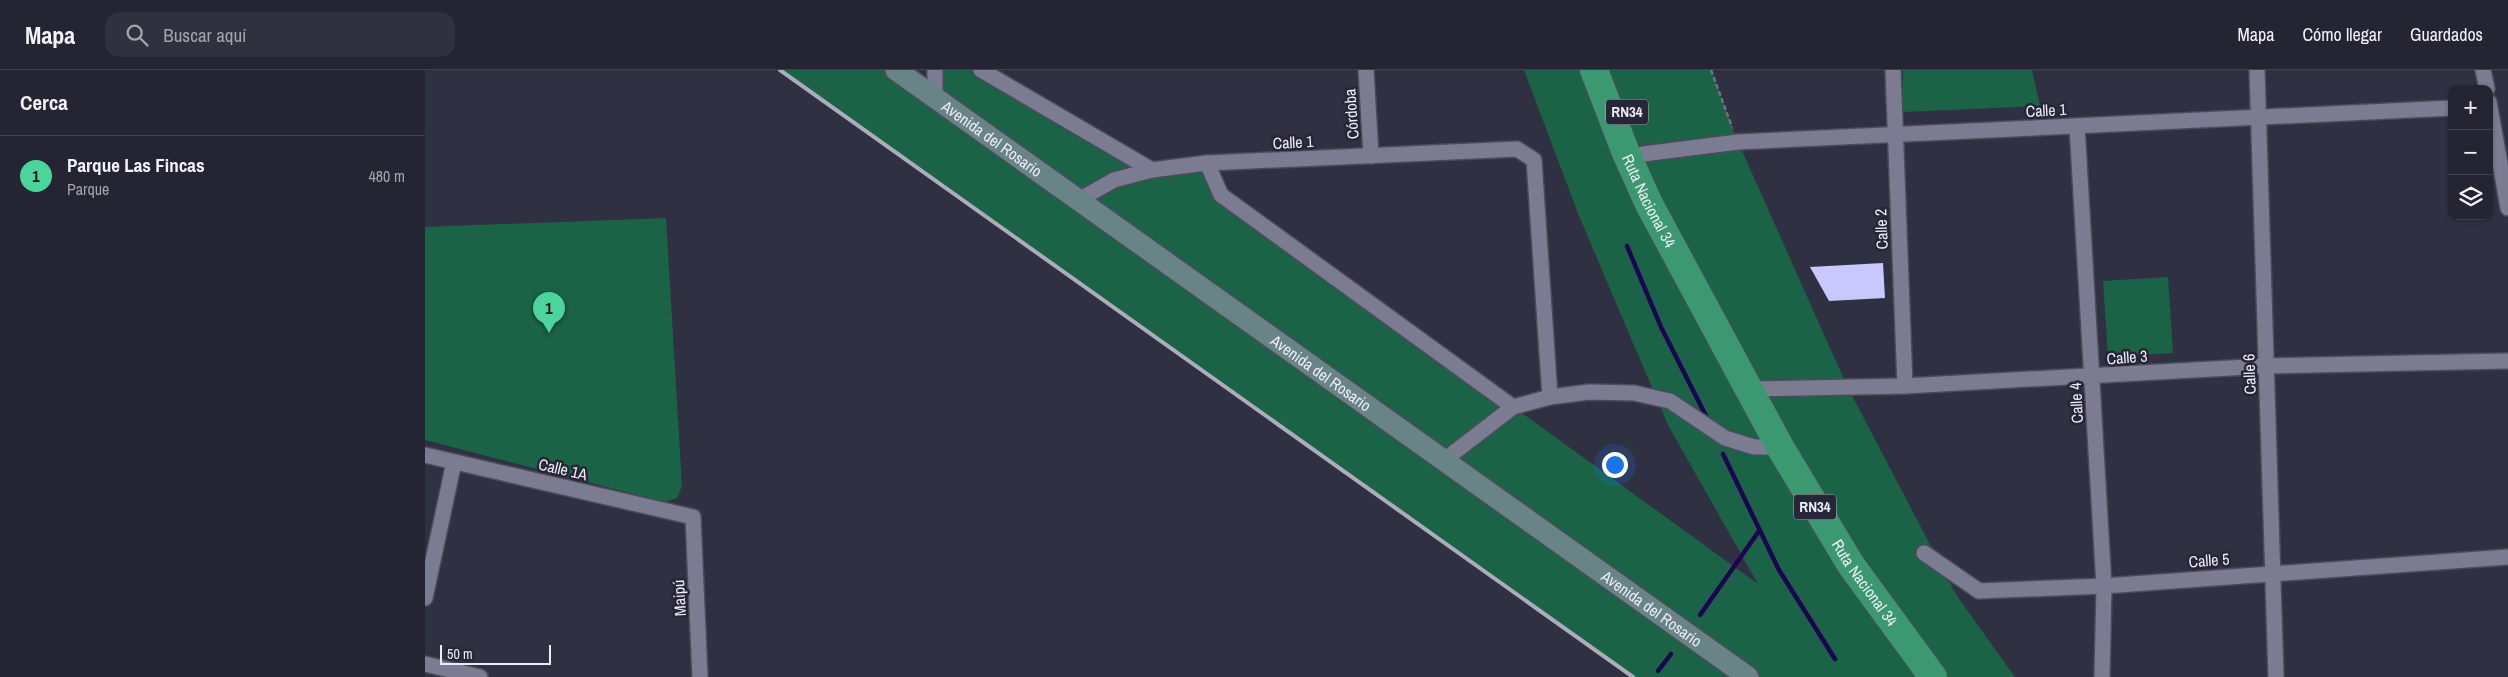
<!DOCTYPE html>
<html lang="es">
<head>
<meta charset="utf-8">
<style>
	:root { --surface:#242432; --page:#30303e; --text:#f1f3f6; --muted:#a3a4ac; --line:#41414d; --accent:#4bd49b }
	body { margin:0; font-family:"Archivo Narrow",sans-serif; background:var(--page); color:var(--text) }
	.controls { position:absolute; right:15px; top:15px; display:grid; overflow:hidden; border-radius:10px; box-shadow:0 1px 4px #0004 }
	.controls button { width:45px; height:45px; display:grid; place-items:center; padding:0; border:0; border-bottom:1px solid var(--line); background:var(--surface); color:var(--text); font:25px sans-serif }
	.scale { position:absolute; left:15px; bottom:12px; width:111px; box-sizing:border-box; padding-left:5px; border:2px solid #ececf8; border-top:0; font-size:14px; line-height:18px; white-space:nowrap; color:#ececf8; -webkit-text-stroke:4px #272638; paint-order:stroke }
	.you { position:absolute; left:1189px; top:394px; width:18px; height:18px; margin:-12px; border:4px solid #fff; border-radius:50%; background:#1a73e8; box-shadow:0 0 0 8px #1a73e833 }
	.badge { display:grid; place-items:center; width:32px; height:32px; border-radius:50%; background:var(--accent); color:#111; font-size:16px; font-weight:700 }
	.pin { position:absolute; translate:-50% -41px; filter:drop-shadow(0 1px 2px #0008) }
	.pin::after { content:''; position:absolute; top:26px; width:18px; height:15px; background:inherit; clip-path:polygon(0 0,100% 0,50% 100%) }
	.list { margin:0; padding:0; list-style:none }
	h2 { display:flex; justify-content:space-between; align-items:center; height:65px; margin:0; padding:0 20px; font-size:21px }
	h2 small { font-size:16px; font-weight:400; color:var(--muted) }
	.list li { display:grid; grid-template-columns:32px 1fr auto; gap:15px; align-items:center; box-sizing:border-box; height:80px; padding:0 20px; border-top:1px solid var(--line) }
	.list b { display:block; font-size:19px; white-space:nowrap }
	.list p { margin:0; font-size:16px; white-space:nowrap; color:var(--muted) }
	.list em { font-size:16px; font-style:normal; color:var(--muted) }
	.icon { flex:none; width:28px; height:28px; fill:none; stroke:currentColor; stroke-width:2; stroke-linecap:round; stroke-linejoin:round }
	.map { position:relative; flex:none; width:2083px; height:607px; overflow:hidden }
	header { display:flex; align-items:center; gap:30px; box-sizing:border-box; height:70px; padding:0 25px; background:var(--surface); border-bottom:1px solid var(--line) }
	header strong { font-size:24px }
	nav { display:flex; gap:28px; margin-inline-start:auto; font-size:18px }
	.search { width:350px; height:45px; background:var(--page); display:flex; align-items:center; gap:12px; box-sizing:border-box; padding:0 18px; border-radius:15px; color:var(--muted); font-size:19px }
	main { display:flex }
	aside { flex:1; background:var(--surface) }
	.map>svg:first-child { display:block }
	.green { fill:#1a6346 }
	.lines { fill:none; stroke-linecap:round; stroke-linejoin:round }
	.stream { stroke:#1c0453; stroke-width:4.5 }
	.building { fill:#c8c8fe }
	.street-casing { stroke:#4c4b5b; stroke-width:18 }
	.secondary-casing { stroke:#4c4b5b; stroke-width:24 }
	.highway-casing { stroke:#4c4b5b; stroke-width:30 }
	.path { stroke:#717182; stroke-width:2.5; stroke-dasharray:5 2.5; stroke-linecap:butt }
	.street { stroke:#7b7b91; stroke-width:15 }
	.secondary { stroke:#688487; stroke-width:21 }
	.highway { stroke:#3c9870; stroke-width:28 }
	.rail { stroke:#acacba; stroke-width:4 }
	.labels { text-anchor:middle; stroke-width:5; stroke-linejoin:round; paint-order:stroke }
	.shield { fill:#272638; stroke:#b1b1be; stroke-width:1 }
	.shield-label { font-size:15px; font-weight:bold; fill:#ececf8 }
	.street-label { font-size:16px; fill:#ececf8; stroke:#272638 }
</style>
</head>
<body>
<header>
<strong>Mapa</strong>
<div class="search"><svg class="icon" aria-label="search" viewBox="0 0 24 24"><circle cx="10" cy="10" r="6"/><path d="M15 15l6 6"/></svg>Buscar aquí</div>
<nav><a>Mapa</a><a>Cómo llegar</a><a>Guardados</a></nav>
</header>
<main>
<aside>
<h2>Cerca<small></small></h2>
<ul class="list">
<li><span class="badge">1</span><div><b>Parque Las Fincas</b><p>Parque</p></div><em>480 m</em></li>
</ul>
</aside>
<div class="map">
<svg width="2083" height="607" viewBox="0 0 2083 607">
	<rect width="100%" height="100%" fill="#303043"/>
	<!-- green -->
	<g class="green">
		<polygon points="355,0 471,0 510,27 510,0 556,0 727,100 782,93 796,125 1333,514 1243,355 1154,146 1099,0 1286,0 1313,72 1423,318 1532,526 1590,607 1208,607"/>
		<polygon points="1478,0 1607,0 1615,36 1478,42"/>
		<polygon points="241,148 257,416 252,428 240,432 0,370 0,157"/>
		<polygon points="1743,207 1748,283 1683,287 1678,211"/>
	</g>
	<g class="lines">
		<!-- stream -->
		<g class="stream">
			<polyline points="1202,176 1236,257 1282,348"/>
			<polyline points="1298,384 1354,500 1410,589"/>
			<polyline points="1275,545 1334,461"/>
			<polyline points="1233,601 1246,584"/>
		</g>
	</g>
	<!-- building -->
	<polygon class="building" points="1458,193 1460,228 1404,231 1385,197"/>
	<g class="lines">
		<defs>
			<g id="street">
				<polyline points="510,0 510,27"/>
				<polyline points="556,0 727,100"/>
				<polyline points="941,0 946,86"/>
				<polyline points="1468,0 1480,316"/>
				<polyline points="1832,0 1851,607"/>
				<polyline points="2058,0 2062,19"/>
				<polyline points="2064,32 2083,138"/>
				<polyline points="1652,56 1679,516 1677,607"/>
				<polyline points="1218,84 1313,72 2027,38"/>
				<polyline points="782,93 796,125 1088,337"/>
				<polyline points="652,131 689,110 727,100 782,93 1092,79 1109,90 1125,327"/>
				<polyline points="1323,319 1480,316 1841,296 2083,291"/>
				<polyline points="0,385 268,447 275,607"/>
				<polyline points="1018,391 1088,337 1125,327 1164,322 1209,323 1245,331 1300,368 1329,377 1355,377"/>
				<polyline points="1499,483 1554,521 1679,516 2083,487"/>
				<polyline points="0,528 29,392"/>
				<polyline points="0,594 55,607"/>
			</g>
			<g id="secondary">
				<path id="s1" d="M471,0L1323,607"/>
			</g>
			<g id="highway">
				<path id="s2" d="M1169,0L1201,83L1224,134L1355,377L1426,495L1508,607"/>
			</g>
		</defs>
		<!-- street casing -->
		<use href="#street" class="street-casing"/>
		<!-- secondary casing -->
		<use href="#secondary" class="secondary-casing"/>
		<!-- highway casing -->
		<use href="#highway" class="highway-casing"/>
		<!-- path -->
		<polyline class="path" points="1286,0 1307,57"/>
		<!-- street -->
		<use href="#street" class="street"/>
		<!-- secondary -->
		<use href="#secondary" class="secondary"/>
		<!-- highway -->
		<use href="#highway" class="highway"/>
		<!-- rail -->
		<polyline class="rail" points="355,0 1208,607"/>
	</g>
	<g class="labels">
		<!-- shield labels -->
		<g class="shield">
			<rect x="1181" y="29.5" width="42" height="25" rx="4"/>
			<rect x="1369" y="424.5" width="42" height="25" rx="4"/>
		</g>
		<g class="shield-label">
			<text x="1202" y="47">RN34</text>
			<text x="1390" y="442">RN34</text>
		</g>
		<!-- street labels -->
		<g class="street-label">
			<text transform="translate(1621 40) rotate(-3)" y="6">Calle 1</text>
			<text transform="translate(926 44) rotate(-94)" y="6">Córdoba</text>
			<text dy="6" stroke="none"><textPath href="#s1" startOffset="118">Avenida del Rosario</textPath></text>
			<text transform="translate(868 72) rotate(-3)" y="6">Calle 1</text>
			<text dy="6" stroke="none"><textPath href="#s2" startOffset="142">Ruta Nacional 34</textPath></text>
			<text transform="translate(1456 159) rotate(-92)" y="6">Calle 2</text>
			<text transform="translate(1702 287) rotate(-4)" y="6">Calle 3</text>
			<text dy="6" stroke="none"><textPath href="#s1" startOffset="522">Avenida del Rosario</textPath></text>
			<text transform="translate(1824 304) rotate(-92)" y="6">Calle 6</text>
			<text transform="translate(1651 333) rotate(-93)" y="6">Calle 4</text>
			<text transform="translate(138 399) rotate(13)" y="6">Calle 1A</text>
			<text transform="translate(1784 490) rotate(-4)" y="6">Calle 5</text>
			<text dy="6" stroke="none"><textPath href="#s2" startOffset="581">Ruta Nacional 34</textPath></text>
			<text transform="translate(254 528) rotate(-93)" y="6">Maipú</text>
			<text dy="6" stroke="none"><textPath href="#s1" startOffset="928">Avenida del Rosario</textPath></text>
		</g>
	</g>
</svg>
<div class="controls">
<button>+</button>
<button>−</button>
<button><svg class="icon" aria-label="layers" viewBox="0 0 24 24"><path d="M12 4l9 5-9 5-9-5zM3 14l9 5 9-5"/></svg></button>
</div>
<div class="scale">50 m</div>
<div class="you"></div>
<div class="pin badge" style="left:124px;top:263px">1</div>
</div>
</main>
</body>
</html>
